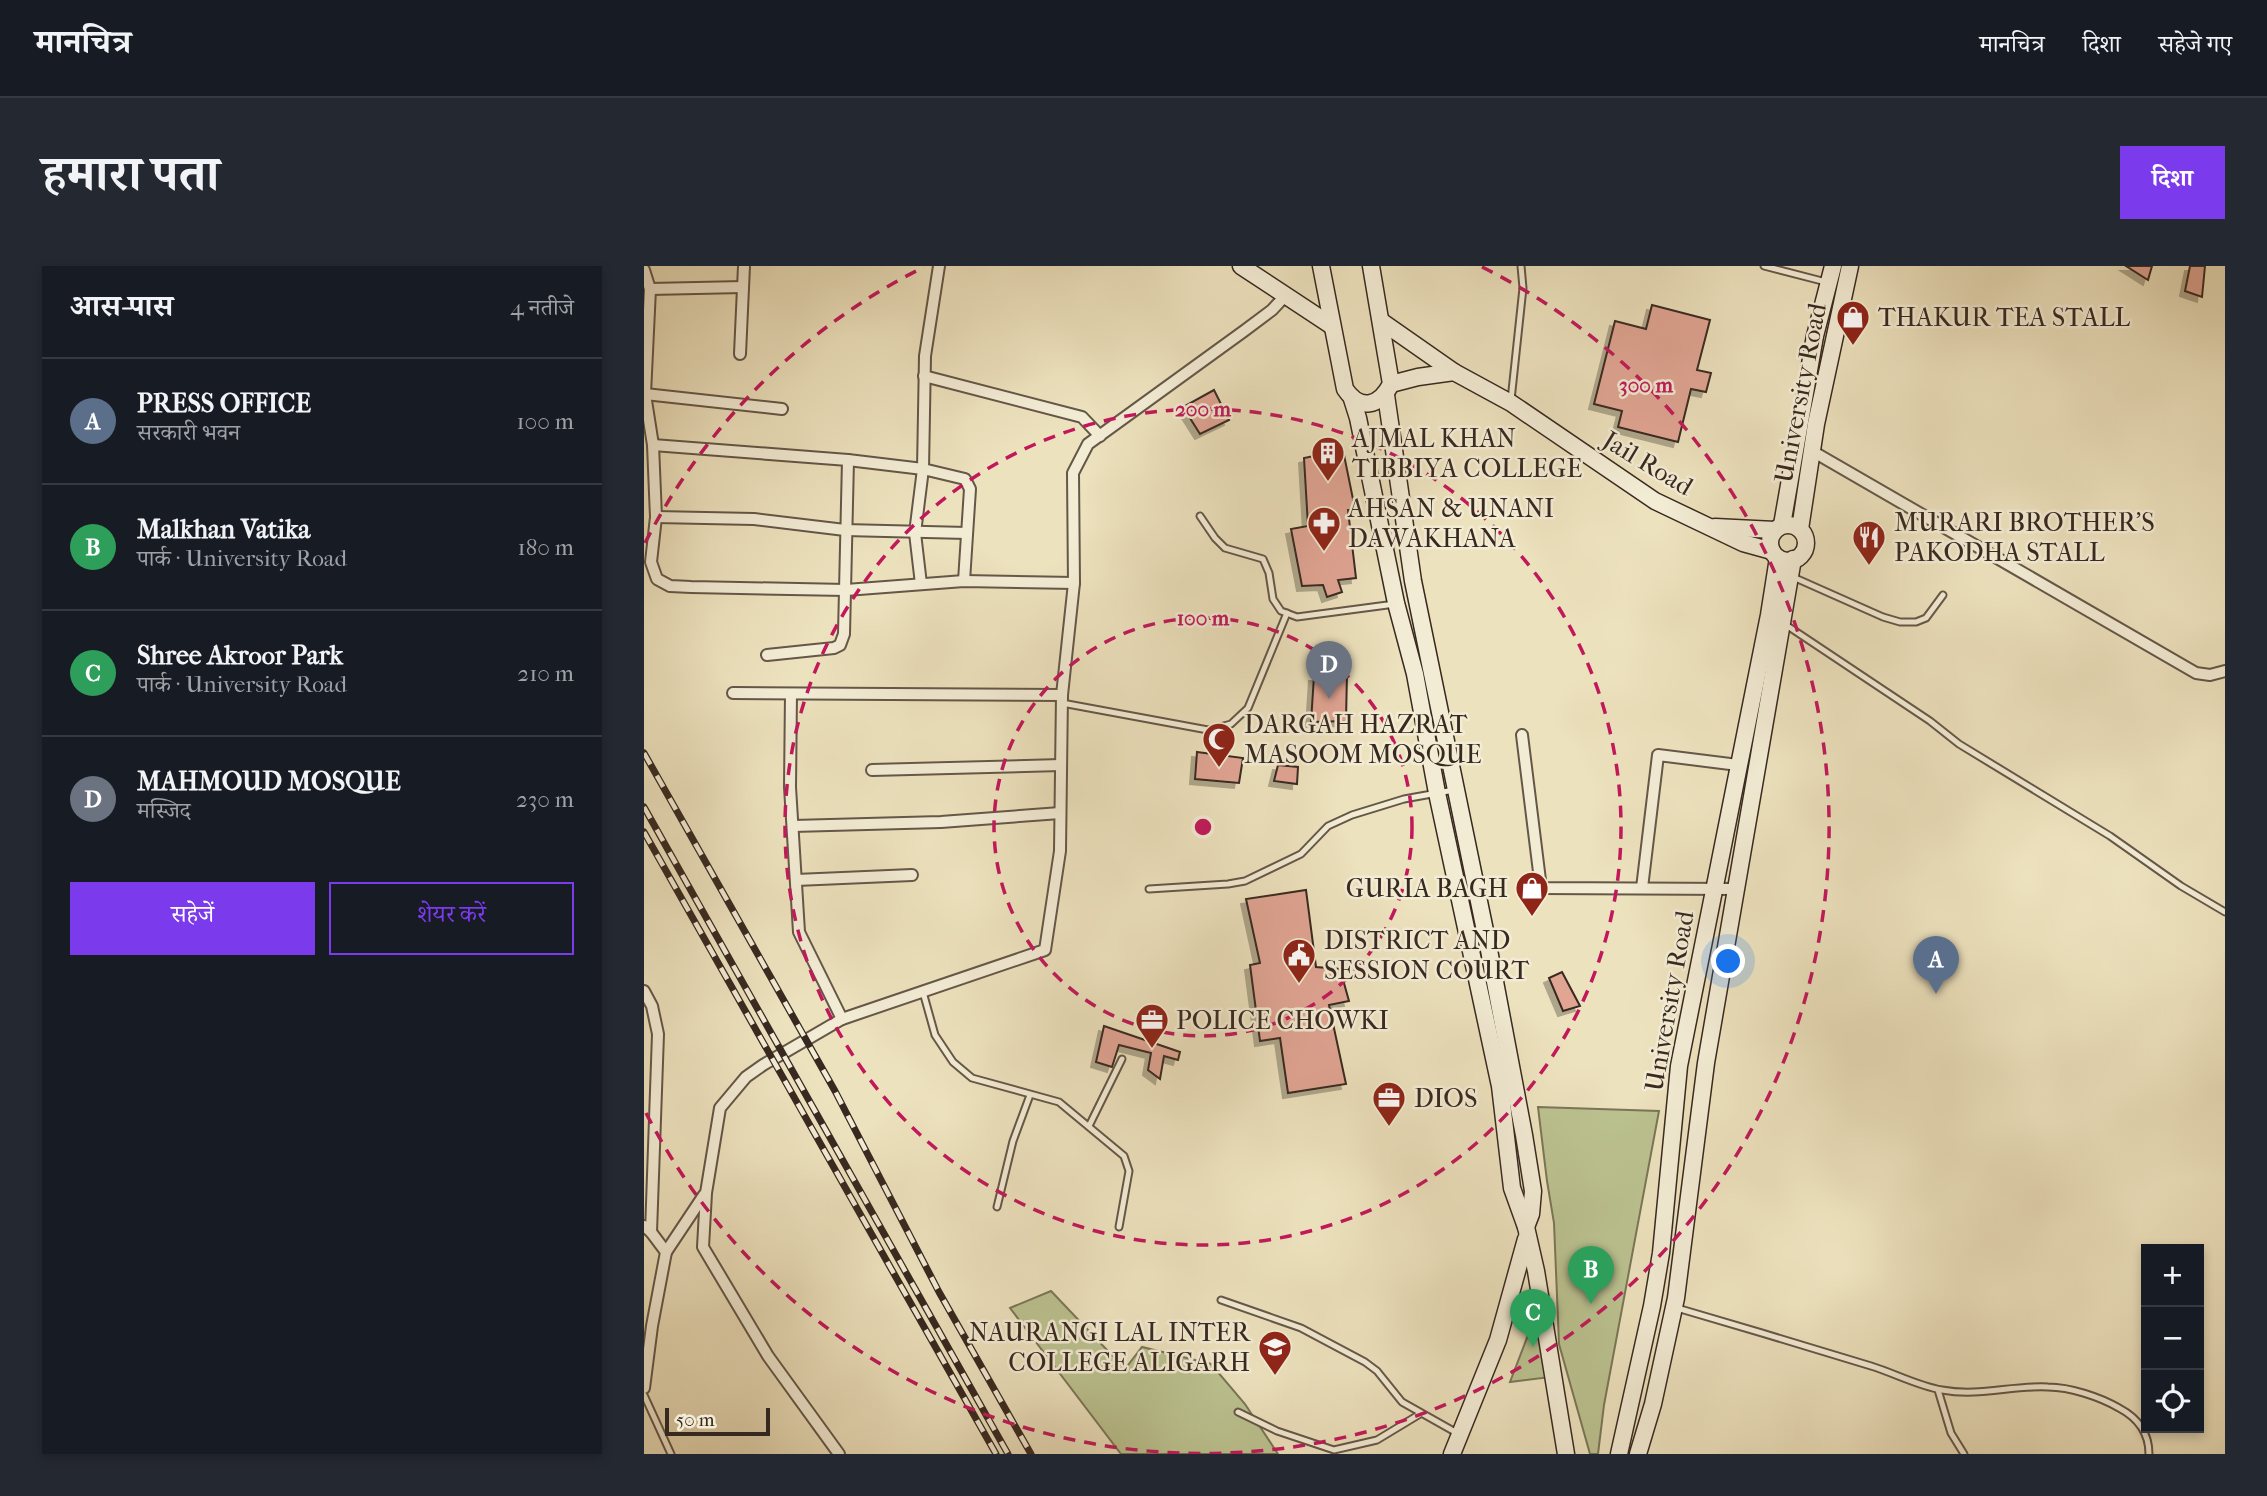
<!DOCTYPE html>
<html lang="hi">
<head>
<meta charset="utf-8">
<style>
	:root { --surface:#171b24; --page:#242831; --text:#f1f3f6; --muted:#9ea1a6; --line:#363941; --accent:#7c3aed }
	body { margin:0; font-family:"IM FELL French Canon","Noto Serif Devanagari",serif; background:var(--page); color:var(--text) }
	.controls { position:absolute; right:21px; bottom:21px; display:grid; overflow:hidden; border-radius:0px; box-shadow:0 4px 10px #0003 }
	.controls button { width:63px; height:63px; display:grid; place-items:center; padding:0; border:0; border-bottom:2px solid var(--line); background:var(--surface); color:var(--text); font:35px sans-serif }
	.scale { position:absolute; left:21px; bottom:18px; width:105px; box-sizing:border-box; padding-left:7px; border:4px solid #382920; border-top:0; font-size:19px; line-height:24px; white-space:nowrap; color:#382920; -webkit-text-stroke:5px #f3ecd5; paint-order:stroke }
	.you { position:absolute; left:1085px; top:696px; width:24px; height:24px; margin:-18px; border:5px solid #fff; border-radius:50%; background:#1a73e8; box-shadow:0 0 0 10px #1a73e833 }
	.badge { display:grid; place-items:center; width:46px; height:46px; border-radius:50%; background:var(--accent); color:#fff; font-size:23px; font-weight:700 }
	.pin { position:absolute; translate:-50% -58px; filter:drop-shadow(0 2px 4px #0008) }
	.pin::after { content:''; position:absolute; top:37px; width:24px; height:21px; background:inherit; clip-path:polygon(0 0,100% 0,50% 100%) }
	.list { margin:0; padding:0; list-style:none }
	h2 { display:flex; justify-content:space-between; align-items:center; height:91px; margin:0; padding:0 28px; font-size:30px }
	h2 small { font-size:23px; font-weight:400; color:var(--muted) }
	.list li { display:grid; grid-template-columns:46px 1fr auto; gap:21px; align-items:center; box-sizing:border-box; height:126px; padding:0 28px; border-top:2px solid var(--line) }
	.list b { display:block; font-size:26px; white-space:nowrap }
	.list p { margin:0; font-size:23px; white-space:nowrap; color:var(--muted) }
	.list em { font-size:23px; font-style:normal; color:var(--muted) }
	.actions { display:flex; gap:14px; padding:21px 28px }
	.actions a { flex:1; padding:16px 0; border:2px solid var(--accent); border-radius:0px; text-align:center; font-size:24px; color:var(--accent) }
	.actions .main { background:var(--accent); color:#fff }
	.icon { flex:none; width:38px; height:38px; fill:none; stroke:currentColor; stroke-width:2; stroke-linecap:round; stroke-linejoin:round }
	.map { position:relative; flex:none; width:1581px; height:1188px; overflow:hidden; border-radius:0px }
	header { display:flex; align-items:center; gap:42px; box-sizing:border-box; height:98px; padding:0 35px; background:var(--surface); border-bottom:2px solid var(--line) }
	header strong { font-size:33px }
	nav { display:flex; gap:38px; margin-inline-start:auto; font-size:24px }
	.intro { display:flex; align-items:center; justify-content:space-between; box-sizing:border-box; height:168px; padding:0 42px }
	h1 { margin:0; font-size:49px }
	.button { padding:18px 32px; border-radius:0px; background:var(--accent); color:#fff; font-size:24px; font-weight:700 }
	main { display:flex; gap:42px; padding:0 42px }
	aside { flex:1; background:var(--surface); border-radius:0px; box-shadow:0 4px 10px #0003 }
	.map>svg:first-child { display:block }
	.green { fill:#bbc290; stroke:#7a7658; stroke-width:2 }
	.building { fill:#e1a594; stroke:#382920; stroke-width:2; filter:url(#shadow) }
	.lines { fill:none; stroke-linecap:round; stroke-linejoin:round }
	.lane-casing { stroke:#655748; stroke-width:9 }
	.street-casing { stroke:#655748; stroke-width:14 }
	.secondary-casing { stroke:#382920; stroke-width:19 }
	.lane { stroke:#f3ecd5; stroke-width:5 }
	.street { stroke:#f3ecd5; stroke-width:10 }
	.secondary { stroke:#f3ecd5; stroke-width:16 }
	.rail-casing { stroke:#382920; stroke-width:7 }
	.rail { stroke:#f3ecd5; stroke-width:4.5; stroke-dasharray:13; stroke-linecap:butt }
	.ring { fill:none; stroke:#c2185b; stroke-width:3.5; stroke-dasharray:12 9 }
	.labels { text-anchor:middle; stroke-width:5; stroke-linejoin:round; paint-order:stroke }
	.poi-label { font-size:26px; fill:#382920; stroke:#f3ecd5; text-anchor:start }
	.street-label { font-size:26px; fill:#382920; stroke:#f3ecd5 }
	.centre { fill:#c2185b; stroke:#f3ecd5; stroke-width:3.5 }
	.ring-label { font-size:21px; text-anchor:middle; font-weight:bold; fill:#c2185b; stroke:#f3ecd5; stroke-width:5; stroke-linejoin:round; paint-order:stroke }
</style>
</head>
<body>
<header>
<strong>मानचित्र</strong>
<nav><a>मानचित्र</a><a>दिशा</a><a>सहेजे गए</a></nav>
</header>
<div class="intro"><h1>हमारा पता</h1><a class="button">दिशा</a></div>
<main>
<aside>
<h2>आस-पास<small>4 नतीजे</small></h2>
<ul class="list">
<li><span class="badge" style="background:#5c6f8a">A</span><div><b>PRESS OFFICE</b><p>सरकारी भवन</p></div><em>100 m</em></li>
<li><span class="badge" style="background:#2e9e5b">B</span><div><b>Malkhan Vatika</b><p>पार्क · University Road</p></div><em>180 m</em></li>
<li><span class="badge" style="background:#2e9e5b">C</span><div><b>Shree Akroor Park</b><p>पार्क · University Road</p></div><em>210 m</em></li>
<li><span class="badge" style="background:#6b7280">D</span><div><b>MAHMOUD MOSQUE</b><p>मस्जिद</p></div><em>230 m</em></li>
</ul>
<div class="actions"><a class="main">सहेजें</a><a>शेयर करें</a></div>
</aside>
<div class="map">
<svg width="1581" height="1188" viewBox="0 0 1581 1188">
	<defs>
		<filter id="shadow"><feDropShadow dx="-5" dy="5" stdDeviation="0" flood-color="#0004"/></filter>
	</defs>
	<rect width="100%" height="100%" fill="#ede2be"/>
	<filter id="stains"><feTurbulence type="fractalNoise" baseFrequency=".00286" numOctaves="4"/><feColorMatrix values="0 0 0 0 .2 0 0 0 0 .09 0 0 0 0 .02 0 0 0 .5 -.17"/></filter>
	<radialGradient id="worn" r=".72"><stop offset=".6" stop-color="#630" stop-opacity="0"/><stop offset="1" stop-color="#630" stop-opacity=".3"/></radialGradient>
	<!-- green -->
	<g class="green">
		<polygon points="894,841 1015,845 960,1139 954,1188 946,1188 915,1078 910,957 903,915"/>
		<polygon points="407,1025 481,1103 498,1081 567,1098 601,1138 634,1188 477,1188 366,1042"/>
		<polygon points="891,1051 907,1111 866,1116"/>
	</g>
	<!-- building -->
	<g class="building">
		<polygon points="1482,0 1508,0 1504,14"/>
		<polygon points="1546,0 1561,0 1558,31 1541,25"/>
		<polygon points="1008,39 1066,54 1053,104 1067,107 1062,126 1047,123 1034,176 974,161 978,145 950,138 971,55 1002,63"/>
		<polygon points="570,124 585,154 556,168 539,141"/>
		<polygon points="699,184 711,243 704,244 712,312 694,314 698,326 683,331 679,319 658,320 647,263 664,260 660,192"/>
		<polygon points="693,404 703,406 702,455 667,456 670,410 691,410"/>
		<polygon points="553,486 599,492 595,517 551,513"/>
		<polygon points="634,499 654,501 653,518 630,515"/>
		<polygon points="662,624 672,701 696,703 705,735 685,739 702,818 644,827 636,772 616,775 606,699 616,697 602,633"/>
		<polygon points="918,706 936,740 919,745 905,712"/>
		<polygon points="460,760 536,786 534,794 520,790 516,813 504,804 507,787 475,779 468,801 452,796"/>
	</g>
	<g class="lines">
		<defs>
			<g id="lane">
				<polyline points="1120,0 1182,16"/>
				<polyline points="867,134 879,22 877,0"/>
				<polyline points="556,250 571,272 581,282 619,293 625,307 629,333 637,345 653,351 751,338"/>
				<polyline points="1149,311 1239,351 1256,356 1272,356 1282,352 1299,329"/>
				<polyline points="1142,359 1286,455 1315,478 1466,570 1537,620 1581,646"/>
				<polyline points="418,437 564,464 587,458 604,442 643,347"/>
				<polyline points="505,623 584,618 601,615 657,588 684,560 708,549 760,533 810,524"/>
				<polyline points="279,726 291,769 309,796 328,812 415,836 480,890 485,905 475,961"/>
				<polyline points="445,860 478,793"/>
				<polyline points="353,941 369,875 386,829"/>
				<polyline points="577,1034 657,1062 721,1096 733,1105 758,1136 813,1167"/>
				<path d="M1033,1042C1098,1061 1162,1080 1227,1100C1250,1107 1274,1120 1298,1124C1336,1131 1367,1119 1404,1121C1426,1121 1456,1131 1475,1142C1494,1152 1505,1166 1505,1188"/>
				<polyline points="1294,1124 1307,1167 1320,1188"/>
				<polyline points="0,1129 27,1188"/>
				<polyline points="594,1146 633,1165 690,1184 733,1174 776,1148"/>
			</g>
			<g id="street">
				<polyline points="0,4 6,23 1,128 9,179 12,251 7,296 13,313 26,320 47,321 202,324 320,315 430,317"/>
				<polyline points="6,23 99,21"/>
				<polyline points="96,88 100,0"/>
				<polyline points="280,110 438,151 456,170"/>
				<polyline points="1,128 138,143"/>
				<polyline points="9,179 204,194 279,203 321,213 326,223 320,315"/>
				<polyline points="1168,185 1552,407 1566,409 1581,405"/>
				<polyline points="12,251 110,253 201,264 323,267"/>
				<polyline points="277,318 271,267 279,203 281,90 295,0"/>
				<polyline points="123,389 190,382 196,379 200,368 204,194"/>
				<polyline points="89,427 418,429"/>
				<polyline points="147,428 146,521 155,666 198,753"/>
				<polyline points="878,469 897,622 1091,623"/>
				<polyline points="228,504 417,499"/>
				<polyline points="149,560 297,556 416,547"/>
				<polyline points="152,614 268,609"/>
				<polyline points="998,622 1014,489 1094,499"/>
				<polyline points="0,725 8,740 14,768 7,966"/>
				<polyline points="0,960 7,966 22,986 8,1060 0,1122"/>
				<polyline points="22,986 60,929"/>
				<polyline points="195,1188 124,1090 59,981 62,927 76,842 102,811 119,799 198,753 401,684 416,585 418,429 430,317 429,207 444,178 600,65 628,44 641,30"/>
			</g>
			<g id="secondary">
				<polyline points="597,0 688,60"/>
				<path d="M677,0L701,123C716,145 735,141 747,118L727,0"/>
				<polyline points="737,55 810,106 867,137 1011,235 1099,277 1128,285"/>
				<polyline points="747,118 774,111 810,106"/>
				<polyline points="742,129 769,315 845,684 880,869 889,925 887,948 882,961"/>
				<polyline points="708,133 714,152 752,337 771,408 793,527 856,820 868,922 882,961 892,1005 922,1188"/>
				<polyline points="1138,259 1171,70 1189,0"/>
				<circle cx="1144" cy="277" r="18"/>
				<polyline points="1071,261 1131,264"/>
				<polyline points="1156,263 1172,158 1206,0"/>
				<polyline points="808,1188 854,1074 882,973"/>
				<polyline points="975,1188 1008,1040 1017,987 1035,800 1125,349 1134,292"/>
				<polyline points="994,1188 1009,1138 1032,1032 1062,797 1149,293"/>
			</g>
		</defs>
		<!-- lane casing -->
		<use href="#lane" class="lane-casing"/>
		<!-- street casing -->
		<use href="#street" class="street-casing"/>
		<!-- secondary casing -->
		<use href="#secondary" class="secondary-casing"/>
		<!-- lane -->
		<use href="#lane" class="lane"/>
		<!-- street -->
		<use href="#street" class="street"/>
		<!-- secondary -->
		<use href="#secondary" class="secondary"/>
		<defs>
			<g id="rail">
				<polyline points="0,487 191,825 295,1026 387,1188"/>
				<polyline points="0,541 364,1188"/>
				<polyline points="0,566 352,1188"/>
			</g>
		</defs>
		<!-- rail casing -->
		<use href="#rail" class="rail-casing"/>
		<!-- rail -->
		<use href="#rail" class="rail"/>
	</g>
	<!-- distance rings -->
	<g class="ring">
		<circle cx="559" cy="561" r="209"/>
		<circle cx="559" cy="561" r="418"/>
		<path d="M1 277A626 626 0 0 1 280 1M838 1A626 626 0 1 1 1 845"/>
	</g>
	<!-- icons -->
	<defs>
		<symbol id="shop-pin" viewBox="-11 -11 22 30"><path d="M0 17L-7.5 6A9.5 9.5 0 1 1 7.5 6Z" fill="#8f2418" stroke="#f3ecd5"/><path d="M-5-2.5h2.3a2.7 3.5 0 0 1 5.4 0H5L5.5 6h-11ZM-1.5-2.5h3a1.5 2.3 0 0 0-3 0Z" fill="#fff"/></symbol>
		<symbol id="building-pin" viewBox="-11 -11 22 30"><path d="M0 17L-7.5 6A9.5 9.5 0 1 1 7.5 6Z" fill="#8f2418" stroke="#f3ecd5"/><path d="M-4-6H4V6H1V3H-1V6H-4ZM-2.5-4.3h1.7v1.8h-1.7ZM.8-4.3h1.7v1.8H.8ZM-2.5-1h1.7V.8h-1.7ZM.8-1h1.7V.8H.8Z" fill="#fff"/></symbol>
		<symbol id="pharmacy-pin" viewBox="-11 -11 22 30"><path d="M0 17L-7.5 6A9.5 9.5 0 1 1 7.5 6Z" fill="#8f2418" stroke="#f3ecd5"/><path d="M-2-6h4v4h4v4h-4v4h-4v-4h-4v-4h4Z" fill="#fff"/></symbol>
		<symbol id="restaurant-pin" viewBox="-11 -11 22 30"><path d="M0 17L-7.5 6A9.5 9.5 0 1 1 7.5 6Z" fill="#8f2418" stroke="#f3ecd5"/><path d="M-5-6h1v4h1v-4h1v4h1v-4h1v5L-1.5 .5V6h-2V.5L-5-1ZM5-6V6H3V1.5H1.5Q1.5-4 5-6Z" fill="#fff"/></symbol>
		<symbol id="mosque-pin" viewBox="-11 -11 22 30"><path d="M0 17L-7.5 6A9.5 9.5 0 1 1 7.5 6Z" fill="#8f2418" stroke="#f3ecd5"/><path d="M3.5-4.9A6 6 0 1 0 3.5 4.9A5 5 0 1 1 3.5-4.9Z" fill="#fff"/></symbol>
		<symbol id="civic-pin" viewBox="-11 -11 22 30"><path d="M0 17L-7.5 6A9.5 9.5 0 1 1 7.5 6Z" fill="#8f2418" stroke="#f3ecd5"/><path d="M-.6-6.5H3V-4.5H.6V-3L4-1V1h2V6H-6V1h2V-1L-.6-3ZM-1.2 2.5V6h2.4V2.5Z" fill="#fff"/></symbol>
		<symbol id="office-pin" viewBox="-11 -11 22 30"><path d="M0 17L-7.5 6A9.5 9.5 0 1 1 7.5 6Z" fill="#8f2418" stroke="#f3ecd5"/><path d="M-6-3h4V-5.5h4V-3h4V5H-6ZM-1-4.5V-3h2v-1.5ZM-6 0V1H6V0Z" fill="#fff"/></symbol>
		<symbol id="school-pin" viewBox="-11 -11 22 30"><path d="M0 17L-7.5 6A9.5 9.5 0 1 1 7.5 6Z" fill="#8f2418" stroke="#f3ecd5"/><path d="M0-5L7-2L0 1L-7-2ZM-4 1L0 2.5L4 1V4Q0 6-4 4Z" fill="#fff"/></symbol>
	</defs>
	<g fill-rule="evenodd">
		<use href="#shop-pin" x="1190" y="32" width="38" height="52"/>
		<use href="#building-pin" x="665" y="168" width="38" height="52"/>
		<use href="#pharmacy-pin" x="661" y="238" width="38" height="52"/>
		<use href="#restaurant-pin" x="1206" y="252" width="38" height="52"/>
		<use href="#mosque-pin" x="556" y="454" width="38" height="52"/>
		<use href="#shop-pin" x="869" y="603" width="38" height="52"/>
		<use href="#civic-pin" x="636" y="670" width="38" height="52"/>
		<use href="#office-pin" x="489" y="735" width="38" height="52"/>
		<use href="#office-pin" x="726" y="813" width="38" height="52"/>
		<use href="#school-pin" x="612" y="1062" width="38" height="52"/>
	</g>
	<g class="labels">
		<!-- poi labels -->
		<g class="poi-label">
			<text x="1234" y="60">THAKUR TEA STALL</text>
			<text x="708" y="181">AJMAL KHAN<tspan x="708" dy="30">TIBBIYA COLLEGE</tspan></text>
			<text x="704" y="251">AHSAN &amp; UNANI<tspan x="704" dy="30">DAWAKHANA</tspan></text>
			<text x="1250" y="265">MURARI BROTHER'S<tspan x="1250" dy="30">PAKODHA STALL</tspan></text>
			<text x="600" y="467">DARGAH HAZRAT<tspan x="600" dy="30">MASOOM MOSQUE</tspan></text>
			<text x="864" y="631" text-anchor="end">GURIA BAGH</text>
			<text x="680" y="683">DISTRICT AND<tspan x="680" dy="30">SESSION COURT</tspan></text>
			<text x="532" y="763">POLICE CHOWKI</text>
			<text x="770" y="841">DIOS</text>
			<text x="606" y="1075" text-anchor="end">NAURANGI LAL INTER<tspan x="606" dy="30">COLLEGE ALIGARH</tspan></text>
		</g>
		<!-- street labels -->
		<g class="street-label">
			<text transform="translate(1156 127) rotate(-79)" y="9">University Road</text>
			<text transform="translate(1004 197) rotate(31)" y="9">Jail Road</text>
			<text transform="translate(1025 735) rotate(-80)" y="9">University Road</text>
		</g>
	</g>
	<circle cx="559" cy="561" r="10" class="centre"/>
	<g class="ring-label">
		<text x="1002" y="126">300 m</text>
		<text x="559" y="150">200 m</text>
		<text x="559" y="359">100 m</text>
	</g>
	<rect width="100%" height="100%" filter="url(#stains)"/>
	<rect width="100%" height="100%" fill="url(#worn)"/>
</svg>
<div class="controls">
<button>+</button>
<button>−</button>
<button><svg class="icon" aria-label="locate" viewBox="0 0 24 24"><circle cx="12" cy="12" r="6"/><path d="M12 2v4M12 18v4M2 12h4M18 12h4"/></svg></button>
</div>
<div class="scale">50 m</div>
<div class="you"></div>
<div class="pin badge" style="left:1292px;top:728px;background:#5c6f8a">A</div>
<div class="pin badge" style="left:947px;top:1038px;background:#2e9e5b">B</div>
<div class="pin badge" style="left:889px;top:1081px;background:#2e9e5b">C</div>
<div class="pin badge" style="left:685px;top:433px;background:#6b7280">D</div>
</div>
</main>
</body>
</html>
